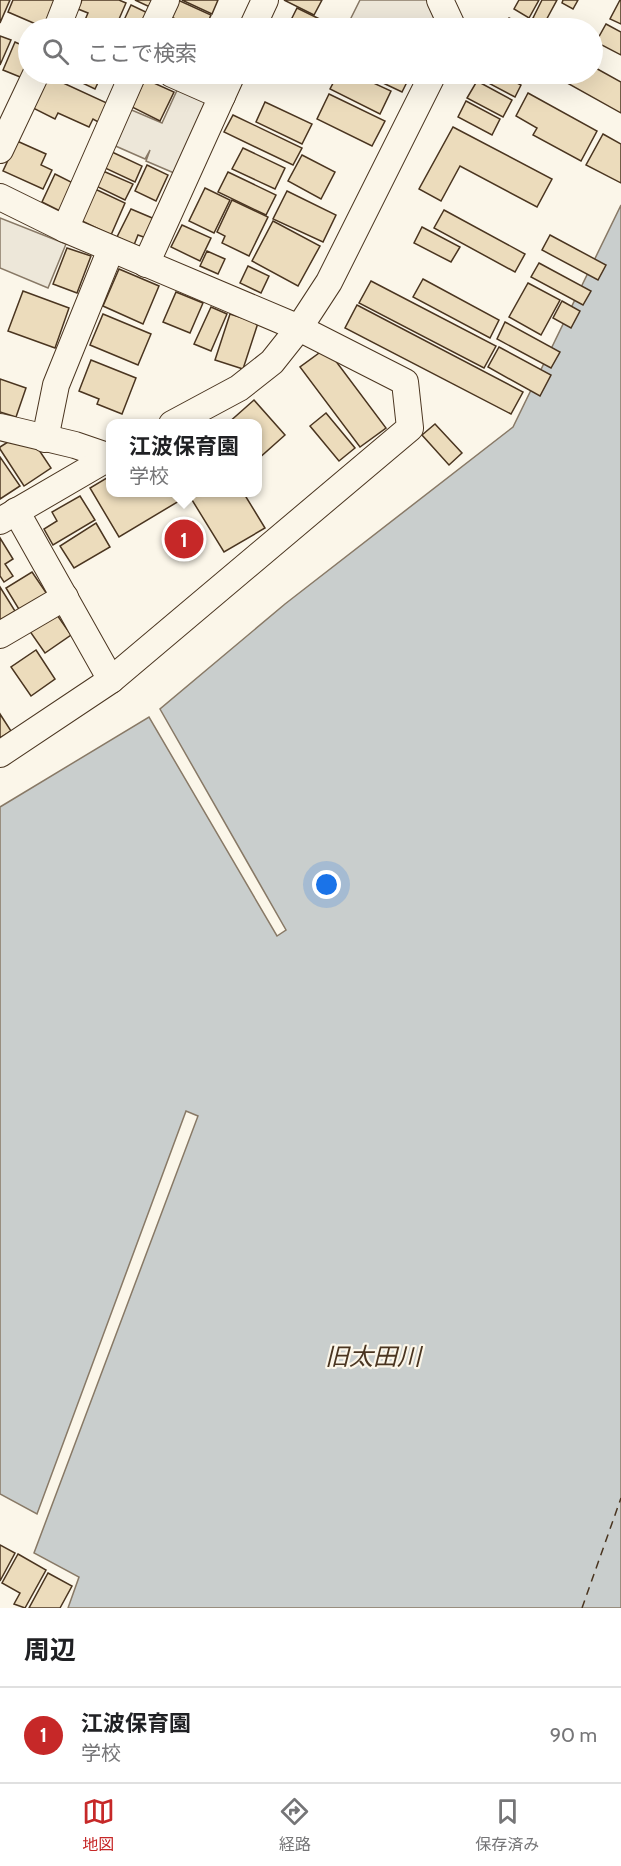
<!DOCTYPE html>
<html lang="ja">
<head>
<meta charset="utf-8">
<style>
	:root { --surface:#fff; --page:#f2f2f2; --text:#202124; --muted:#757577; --line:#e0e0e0; --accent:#c62828 }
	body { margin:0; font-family:Cabin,"Noto Sans JP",sans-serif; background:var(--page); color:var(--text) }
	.you { position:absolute; left:327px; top:885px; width:21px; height:21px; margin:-15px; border:4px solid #fff; border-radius:50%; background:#1a73e8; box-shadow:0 0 0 9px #1a73e833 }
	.badge { display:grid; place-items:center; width:39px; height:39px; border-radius:50%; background:var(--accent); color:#fff; font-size:20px; font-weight:700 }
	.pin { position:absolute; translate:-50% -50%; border:3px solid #fff; box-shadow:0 2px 6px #0006 }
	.popup { position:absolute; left:106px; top:419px; width:156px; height:78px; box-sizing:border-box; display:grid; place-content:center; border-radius:12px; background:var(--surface); filter:drop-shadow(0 2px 4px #0005); font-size:20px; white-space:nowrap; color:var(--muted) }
	.popup b { font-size:22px; color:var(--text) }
	.popup::after { content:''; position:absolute; left:50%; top:100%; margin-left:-12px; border:12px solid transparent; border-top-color:var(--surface) }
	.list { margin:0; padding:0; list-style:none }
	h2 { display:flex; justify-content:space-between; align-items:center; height:78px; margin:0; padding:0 24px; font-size:26px }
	h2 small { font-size:20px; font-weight:400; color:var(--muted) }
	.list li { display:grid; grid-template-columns:39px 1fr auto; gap:18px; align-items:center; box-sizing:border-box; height:96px; padding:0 24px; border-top:2px solid var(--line) }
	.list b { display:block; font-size:22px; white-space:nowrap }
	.list p { margin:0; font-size:20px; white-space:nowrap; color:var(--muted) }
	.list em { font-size:20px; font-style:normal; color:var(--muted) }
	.icon { flex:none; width:33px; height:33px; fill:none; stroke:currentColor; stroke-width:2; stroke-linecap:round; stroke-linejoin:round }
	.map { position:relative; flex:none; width:621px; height:1608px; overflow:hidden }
	.search { position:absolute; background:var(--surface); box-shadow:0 6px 24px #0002; left:18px; right:18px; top:18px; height:66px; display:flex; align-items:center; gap:15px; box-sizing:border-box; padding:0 21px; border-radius:33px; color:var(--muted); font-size:22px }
	.sheet { height:174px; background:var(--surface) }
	nav { display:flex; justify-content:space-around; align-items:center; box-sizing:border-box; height:84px; border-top:2px solid var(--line); background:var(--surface); font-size:16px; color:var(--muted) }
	nav a { display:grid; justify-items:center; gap:3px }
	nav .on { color:var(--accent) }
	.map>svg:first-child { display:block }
	.parking { fill:#ede7d9; stroke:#887966; stroke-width:1.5 }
	.water { fill:#c9cecd; stroke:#887966; stroke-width:1.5 }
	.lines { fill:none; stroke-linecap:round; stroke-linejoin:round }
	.ferry { stroke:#4a3520; stroke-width:1.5; stroke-dasharray:8 6; stroke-linecap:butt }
	.building { fill:#ecdcbc; stroke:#4a3520; stroke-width:1.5 }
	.street-casing { stroke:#4a3520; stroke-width:28 }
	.street { stroke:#fbf6e9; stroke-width:26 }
	.labels { text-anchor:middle; stroke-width:4.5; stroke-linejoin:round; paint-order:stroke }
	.water-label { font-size:24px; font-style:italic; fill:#4a3520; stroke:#fbf6e9 }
</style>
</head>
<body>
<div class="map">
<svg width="621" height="1608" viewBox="0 0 621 1608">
	<rect width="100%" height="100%" fill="#fbf6e9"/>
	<!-- parking -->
	<g class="parking">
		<polygon points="360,0 427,0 438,28 346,28"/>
		<polygon points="179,86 214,101 181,176 146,161 150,150 145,159 111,144 127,108 162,123"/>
		<polygon points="0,218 66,244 48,288 0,268"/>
	</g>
	<!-- water -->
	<polygon class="water" points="621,205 621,1608 68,1608 79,1577 34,1553 198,1116 186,1111 37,1514 0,1494 0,807 149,717 277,936 286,930 160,709 285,604 513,427"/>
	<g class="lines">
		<!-- ferry -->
		<polyline class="ferry" points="582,1608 621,1498"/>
	</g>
	<!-- building -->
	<g class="building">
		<polygon points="0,0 10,0 0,23"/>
		<polygon points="13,0 57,0 45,28 8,12"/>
		<polygon points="82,0 119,0 126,3 116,26 101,19 98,27 85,20 88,13 78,9"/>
		<polygon points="135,0 155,0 152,8"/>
		<polygon points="178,0 211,15 205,28 195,28 171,17"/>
		<polygon points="182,0 218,0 212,14"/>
		<polygon points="284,0 322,0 314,15"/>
		<polygon points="519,0 539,0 529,18 514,9"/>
		<polygon points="542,0 557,0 544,24 533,18"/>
		<polygon points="563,0 578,0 573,9 562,3"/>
		<polygon points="620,0 621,0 621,24 610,19"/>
		<polygon points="131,5 150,14 142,28 124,20"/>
		<polygon points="297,8 338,28 287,28"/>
		<polygon points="509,18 529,28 503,28"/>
		<polygon points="606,24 621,32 621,55 596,42"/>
		<polygon points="0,36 11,40 0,65"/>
		<polygon points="15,42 28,48 28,71 25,79 3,70"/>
		<polygon points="592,66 621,82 621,113 551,74 592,74"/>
		<polygon points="79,74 102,74 95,89 76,80"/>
		<polygon points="338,74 354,74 391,91 380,114 330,89"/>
		<polygon points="364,74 411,74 402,92"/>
		<polygon points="481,74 499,74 521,85 515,97 479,78"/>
		<polygon points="48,76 109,104 100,123 93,119 89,127 58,113 55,119 33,108"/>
		<polygon points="145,79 174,92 160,121 132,107"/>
		<polygon points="477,81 512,100 503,117 467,98"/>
		<polygon points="528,93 597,131 581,161 533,135 537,128 516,116"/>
		<polygon points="329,94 385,121 372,146 317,119"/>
		<polygon points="466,101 500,119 492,135 458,117"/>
		<polygon points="265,102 312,124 302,144 256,122"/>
		<polygon points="233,115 302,148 293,165 224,132"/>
		<polygon points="453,127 552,179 537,207 460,166 441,201 419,189"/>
		<polygon points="603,134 621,144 621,183 586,165"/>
		<polygon points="17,141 46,154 41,165 52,170 43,189 3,171"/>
		<polygon points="243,148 285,168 275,189 232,169"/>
		<polygon points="112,152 142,166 135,182 105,168"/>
		<polygon points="302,155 335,172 321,199 288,181"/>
		<polygon points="147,165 168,175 156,201 135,191"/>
		<polygon points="103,171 133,184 125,200 96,186"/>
		<polygon points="228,172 276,195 266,215 218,192"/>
		<polygon points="55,174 75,184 62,212 42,202"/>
		<polygon points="205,188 230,200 214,233 189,221"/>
		<polygon points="95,189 125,203 111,235 80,220"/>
		<polygon points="287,191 336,215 323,242 273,219"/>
		<polygon points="232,200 268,217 249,256 222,243 225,236 217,232"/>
		<polygon points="131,209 157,220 149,239 138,235 134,245 117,237"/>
		<polygon points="444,210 525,254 515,272 434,228"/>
		<polygon points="273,221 320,246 298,286 252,261"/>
		<polygon points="182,225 211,238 200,261 171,247"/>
		<polygon points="422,227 460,247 451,262 414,243"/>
		<polygon points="550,235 606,265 598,280 542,250"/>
		<polygon points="67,248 91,256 77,293 53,284"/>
		<polygon points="207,251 225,259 218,274 200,266"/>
		<polygon points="539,263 591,291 583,305 531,277"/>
		<polygon points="248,266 269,276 261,293 240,283"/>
		<polygon points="119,269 159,286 143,324 103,306"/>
		<polygon points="423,279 499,320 490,338 413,297"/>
		<polygon points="371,281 496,346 484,368 359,303"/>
		<polygon points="528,283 560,300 541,335 509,317"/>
		<polygon points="23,291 69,308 55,348 8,331"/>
		<polygon points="176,292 203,303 190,333 163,322"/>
		<polygon points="562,301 580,311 571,328 553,318"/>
		<polygon points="357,305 523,392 511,414 345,328"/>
		<polygon points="211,307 227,314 211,351 194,344"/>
		<polygon points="103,314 151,334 138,365 90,345"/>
		<polygon points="230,314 258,323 243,369 215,360"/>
		<polygon points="505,322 560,352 551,368 497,339"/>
		<polygon points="499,347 551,375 540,396 488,367"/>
		<polygon points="326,348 386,428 360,447 300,367"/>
		<polygon points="91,360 136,378 122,414 97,404 99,399 79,391"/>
		<polygon points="0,379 26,388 16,417 0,412"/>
		<polygon points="254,400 285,435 258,459 258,424 227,424"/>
		<polygon points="326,413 355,448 339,461 310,426"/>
		<polygon points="435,424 462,453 449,465 422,435"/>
		<polygon points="11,440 35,444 51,468 24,486 0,449 0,447"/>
		<polygon points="0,457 20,486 0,499"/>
		<polygon points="110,476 110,492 243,492 265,528 224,552 189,495 119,537 90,488"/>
		<polygon points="80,496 95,520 53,545 44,529 57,521 52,512"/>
		<polygon points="96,523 110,547 74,568 60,546"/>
		<polygon points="0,538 13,559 5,564 13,576 4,582 0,576"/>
		<polygon points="32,572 47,594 20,611 6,588"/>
		<polygon points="0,587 15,611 0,621"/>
		<polygon points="55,612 71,635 45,653 29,630"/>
		<polygon points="36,650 55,679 31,696 11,667"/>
		<polygon points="0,714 11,731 0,738"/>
		<polygon points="0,1545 15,1553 0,1581"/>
		<polygon points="18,1554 46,1570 25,1608 14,1604 20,1593 2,1583"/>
		<polygon points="48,1573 72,1586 60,1608 29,1608"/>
	</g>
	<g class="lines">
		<defs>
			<g id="street">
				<polyline points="440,0 453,28"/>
				<polyline points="57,28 68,0"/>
				<polyline points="153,28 166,0"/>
				<polyline points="252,28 265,0"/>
				<polyline points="172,74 222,96"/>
				<polyline points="0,150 36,74"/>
				<polyline points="0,197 65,229 299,328 405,382 410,428 111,680 0,754"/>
				<polyline points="65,229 133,74"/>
				<polyline points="146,264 232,74"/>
				<polyline points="172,424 239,388 272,362 299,328 329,282 433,74"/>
				<polyline points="0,427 75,445 110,457"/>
				<polyline points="45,439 56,385 111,249"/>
				<polyline points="16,511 111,680"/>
				<polyline points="0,521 110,457"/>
				<polyline points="0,635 65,597"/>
			</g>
		</defs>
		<!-- street casing -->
		<use href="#street" class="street-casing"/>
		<!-- street -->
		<use href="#street" class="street"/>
	</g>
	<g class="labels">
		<!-- water labels -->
		<g class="water-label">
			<text x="373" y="1365">旧太田川</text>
		</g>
	</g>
</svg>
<div class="you"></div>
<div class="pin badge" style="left:184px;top:539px">1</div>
<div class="popup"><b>江波保育園</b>学校</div>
<div class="search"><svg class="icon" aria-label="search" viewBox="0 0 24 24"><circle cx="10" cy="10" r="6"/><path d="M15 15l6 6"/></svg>ここで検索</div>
</div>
<section class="sheet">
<h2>周辺<small></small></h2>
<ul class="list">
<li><span class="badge">1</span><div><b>江波保育園</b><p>学校</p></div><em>90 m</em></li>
</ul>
</section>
<nav>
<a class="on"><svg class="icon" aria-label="map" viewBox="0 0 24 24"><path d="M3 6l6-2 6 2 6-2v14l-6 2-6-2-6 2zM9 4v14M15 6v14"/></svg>地図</a>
<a><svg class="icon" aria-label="directions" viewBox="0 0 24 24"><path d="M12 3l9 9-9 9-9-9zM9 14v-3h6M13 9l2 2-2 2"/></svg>経路</a>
<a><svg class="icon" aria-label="saved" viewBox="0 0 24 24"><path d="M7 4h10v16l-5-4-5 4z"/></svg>保存済み</a>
</nav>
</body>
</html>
